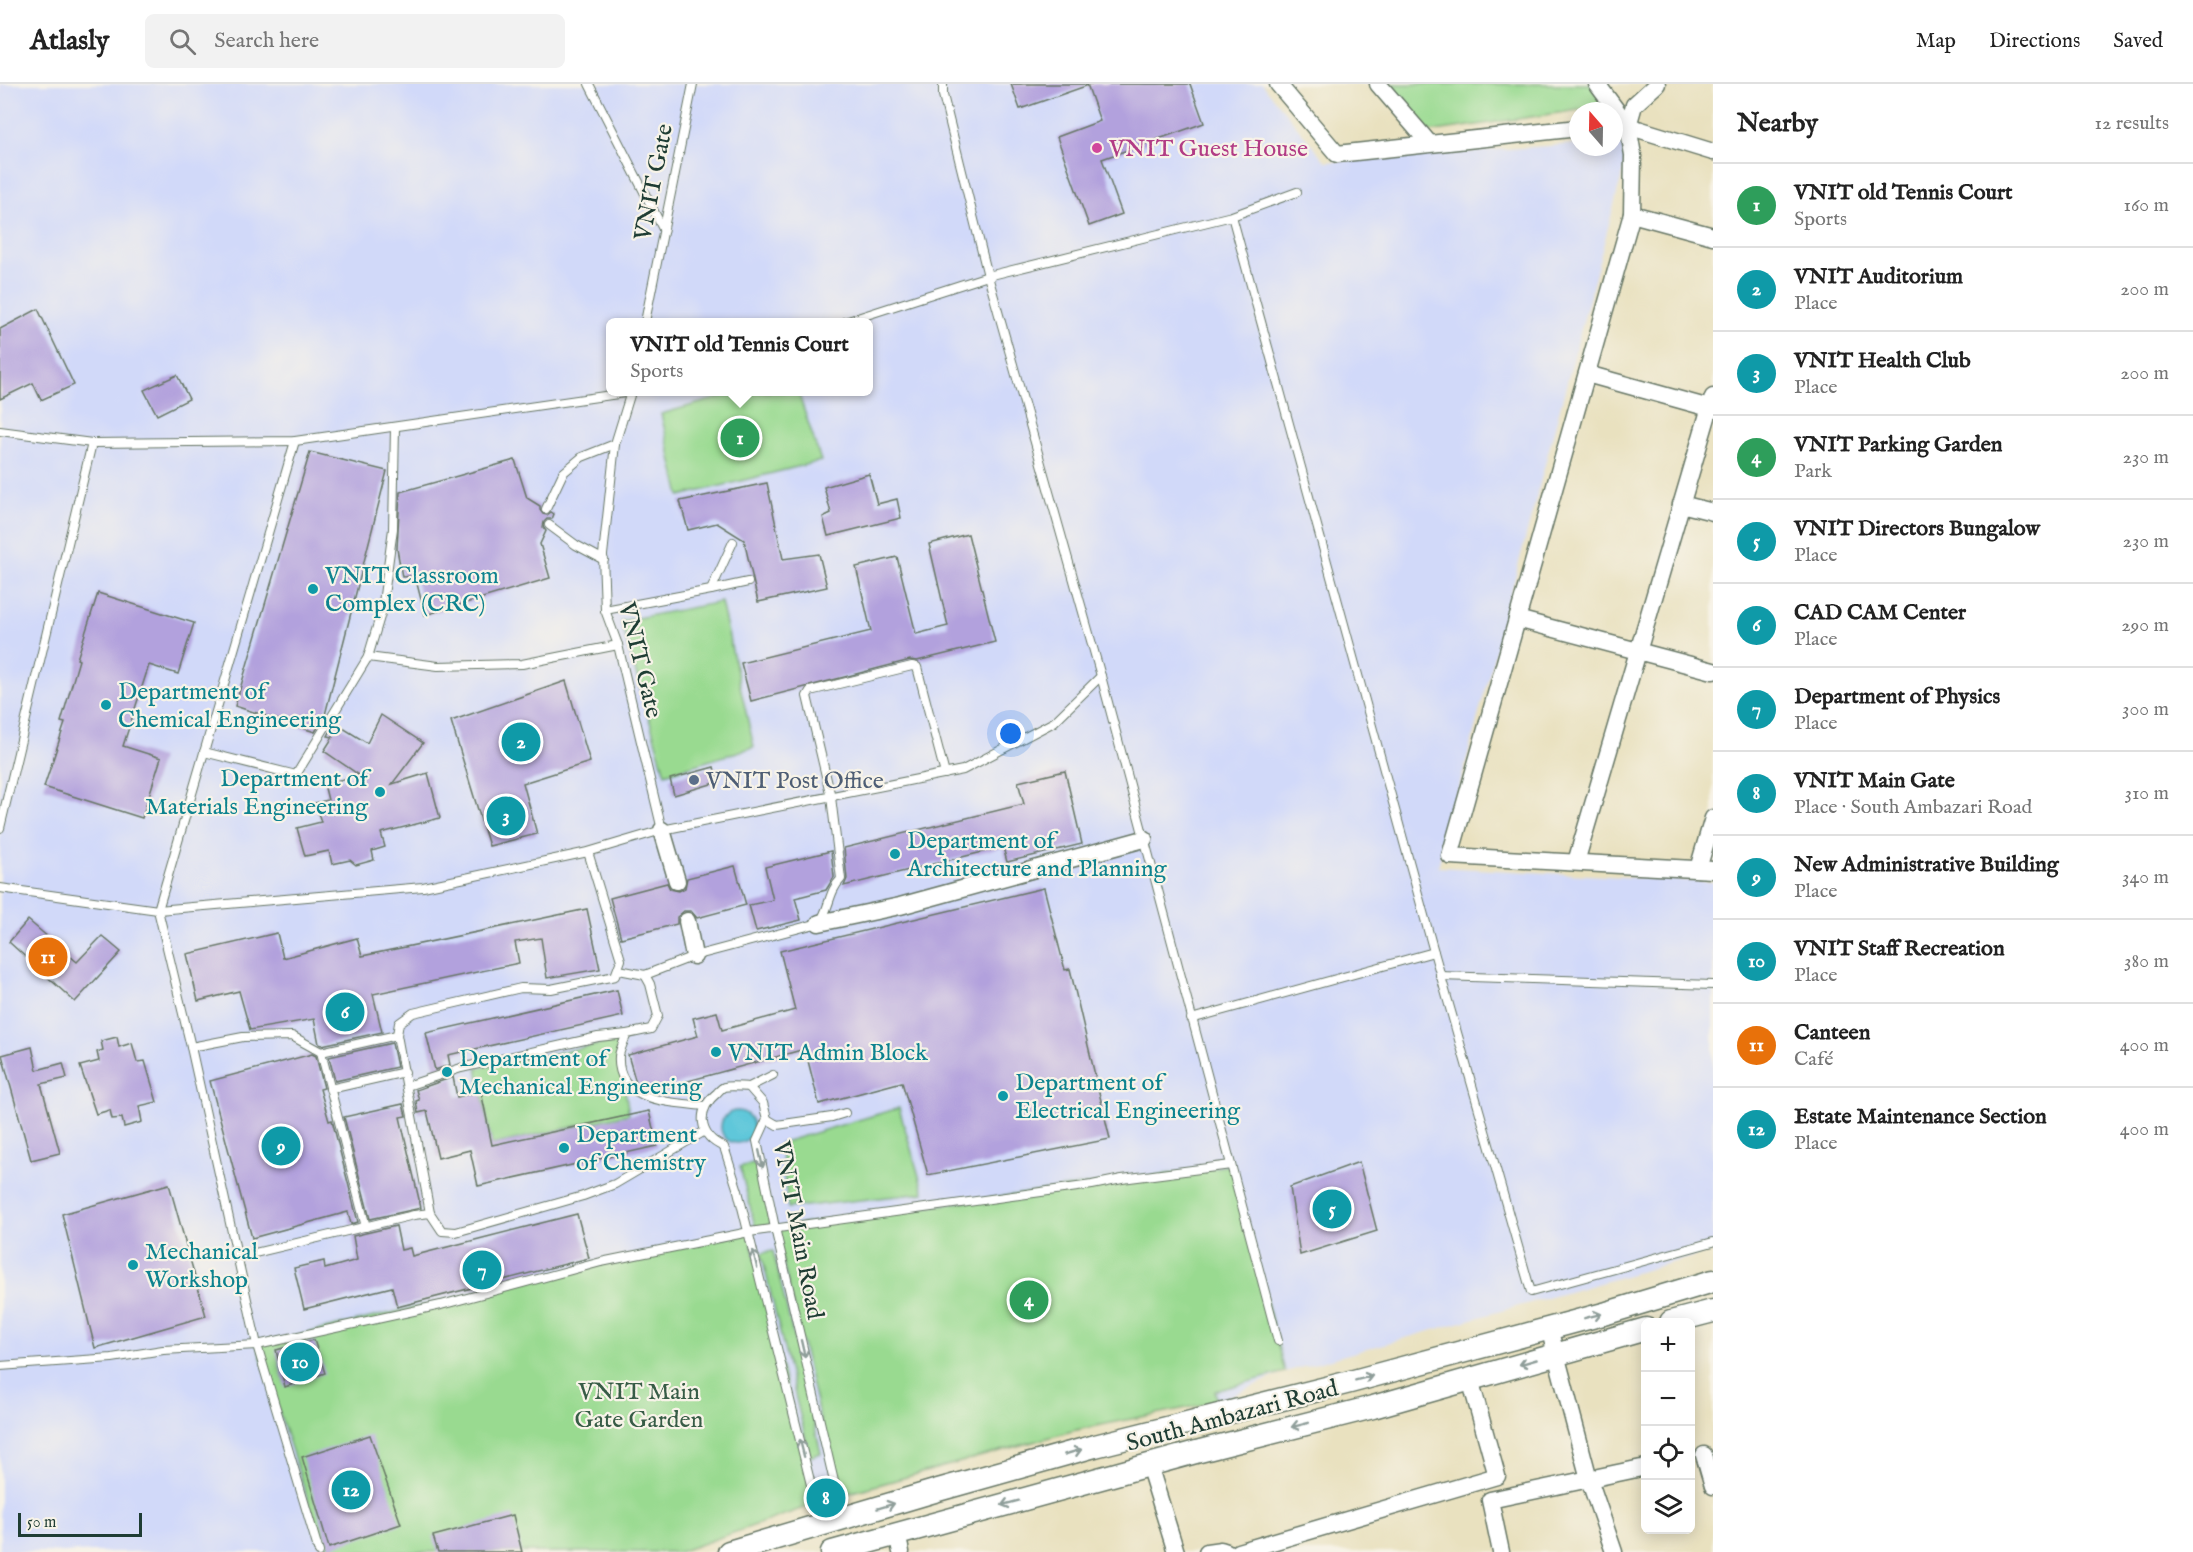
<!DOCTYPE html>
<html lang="en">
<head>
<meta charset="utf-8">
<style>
	:root { --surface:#fff; --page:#f2f2f2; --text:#222; --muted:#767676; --line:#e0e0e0; --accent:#2563eb }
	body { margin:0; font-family:"IM FELL English",serif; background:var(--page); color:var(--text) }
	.controls { position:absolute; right:18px; bottom:18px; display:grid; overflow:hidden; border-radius:9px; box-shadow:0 3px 15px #0003 }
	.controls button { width:54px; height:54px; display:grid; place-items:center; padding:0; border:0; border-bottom:2px solid var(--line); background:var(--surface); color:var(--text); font:30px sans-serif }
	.compass { position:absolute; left:1569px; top:18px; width:54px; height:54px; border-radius:50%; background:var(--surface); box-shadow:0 3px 15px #0003; rotate:340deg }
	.scale { position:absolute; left:18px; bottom:15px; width:124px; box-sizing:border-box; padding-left:6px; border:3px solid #1f3d34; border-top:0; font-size:16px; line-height:21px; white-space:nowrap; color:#1f3d34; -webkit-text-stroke:4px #f7f3e8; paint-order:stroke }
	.you { position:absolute; left:1011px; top:650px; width:21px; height:21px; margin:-15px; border:4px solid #fff; border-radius:50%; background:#1a73e8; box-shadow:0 0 0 9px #1a73e833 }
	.badge { display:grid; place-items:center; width:39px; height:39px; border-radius:50%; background:var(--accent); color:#fff; font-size:20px; font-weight:700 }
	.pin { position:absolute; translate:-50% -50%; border:3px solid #fff; box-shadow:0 2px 6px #0006 }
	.popup { position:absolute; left:606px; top:234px; width:267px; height:78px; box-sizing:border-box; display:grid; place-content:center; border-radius:9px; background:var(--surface); filter:drop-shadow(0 2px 4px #0005); font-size:20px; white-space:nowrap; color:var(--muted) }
	.popup b { font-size:22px; color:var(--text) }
	.popup::after { content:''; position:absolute; left:50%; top:100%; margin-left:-12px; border:12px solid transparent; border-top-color:var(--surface) }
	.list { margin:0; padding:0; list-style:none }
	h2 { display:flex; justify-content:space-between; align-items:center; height:78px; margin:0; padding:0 24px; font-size:26px }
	h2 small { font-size:20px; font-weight:400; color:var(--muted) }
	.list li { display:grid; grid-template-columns:39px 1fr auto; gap:18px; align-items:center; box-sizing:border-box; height:84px; padding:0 24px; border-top:2px solid var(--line) }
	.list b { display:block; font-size:22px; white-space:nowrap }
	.list p { margin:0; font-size:20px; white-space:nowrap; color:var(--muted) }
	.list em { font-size:20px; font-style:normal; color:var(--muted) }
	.icon { flex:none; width:33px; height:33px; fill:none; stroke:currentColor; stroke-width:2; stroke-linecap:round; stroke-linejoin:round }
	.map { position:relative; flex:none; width:1713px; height:1468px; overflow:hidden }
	header { display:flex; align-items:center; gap:36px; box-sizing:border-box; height:84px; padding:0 30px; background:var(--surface); border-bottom:2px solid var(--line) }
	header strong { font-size:28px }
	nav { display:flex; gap:33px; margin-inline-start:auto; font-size:21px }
	.search { width:420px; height:54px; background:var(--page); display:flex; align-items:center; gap:15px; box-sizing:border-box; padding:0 21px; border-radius:9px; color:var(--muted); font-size:22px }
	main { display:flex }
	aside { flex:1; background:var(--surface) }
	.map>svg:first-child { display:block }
	.built { fill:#d1d9f9; fill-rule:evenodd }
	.green { fill:#99da90; stroke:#5c8c62; stroke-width:1.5 }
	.water { fill:#5ec7da; stroke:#3e8287; stroke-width:1.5 }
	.building { fill:#b2a1dd }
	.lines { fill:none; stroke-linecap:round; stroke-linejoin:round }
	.service-casing { stroke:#667665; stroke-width:10 }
	.minor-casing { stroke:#667665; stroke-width:19 }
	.secondary-casing { stroke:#667665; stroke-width:25 }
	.service { stroke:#fff; stroke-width:8 }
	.minor { stroke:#fff; stroke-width:16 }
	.secondary { stroke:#fff; stroke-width:22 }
	.oneway { stroke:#8f9e9a }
	.hotel-dot { fill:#d1479c; stroke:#f7f3e8; stroke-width:2 }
	.culture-dot { fill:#0f9aa8; stroke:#f7f3e8; stroke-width:2 }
	.service-dot { fill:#5c6f8a; stroke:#f7f3e8; stroke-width:2 }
	.labels { text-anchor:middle; stroke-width:4.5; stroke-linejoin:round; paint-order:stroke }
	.hotel-label { font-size:24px; fill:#b23c85; stroke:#f7f3e8; text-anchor:start }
	.street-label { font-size:24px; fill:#1f3d34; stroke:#f7f3e8 }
	.culture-label { font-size:24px; fill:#0d838f; stroke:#f7f3e8; text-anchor:start }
	.service-label { font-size:24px; fill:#4e5e75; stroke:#f7f3e8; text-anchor:start }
	.park-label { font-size:24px; fill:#375c46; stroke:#f7f3e8 }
</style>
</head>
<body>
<header>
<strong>Atlasly</strong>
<div class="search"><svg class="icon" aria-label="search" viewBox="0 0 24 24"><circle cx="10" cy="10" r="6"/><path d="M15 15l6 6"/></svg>Search here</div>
<nav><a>Map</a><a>Directions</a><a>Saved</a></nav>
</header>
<main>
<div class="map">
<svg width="1713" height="1468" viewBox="0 0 1713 1468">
	<rect width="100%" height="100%" fill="#f7f3e8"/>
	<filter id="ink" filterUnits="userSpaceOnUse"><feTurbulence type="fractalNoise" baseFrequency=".0167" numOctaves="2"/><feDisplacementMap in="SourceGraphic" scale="12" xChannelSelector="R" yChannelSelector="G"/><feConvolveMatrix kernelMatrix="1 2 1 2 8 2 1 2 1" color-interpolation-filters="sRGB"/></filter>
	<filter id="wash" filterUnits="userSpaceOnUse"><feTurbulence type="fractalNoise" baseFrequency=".008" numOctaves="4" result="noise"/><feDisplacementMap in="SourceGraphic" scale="24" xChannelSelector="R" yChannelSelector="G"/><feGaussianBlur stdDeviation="1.35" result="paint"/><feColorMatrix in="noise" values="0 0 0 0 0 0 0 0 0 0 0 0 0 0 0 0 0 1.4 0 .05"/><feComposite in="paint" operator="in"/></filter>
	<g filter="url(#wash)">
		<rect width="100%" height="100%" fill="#e9e1bf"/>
		<!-- built -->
		<path class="built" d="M0,0H1262L1326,78L1578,60V63H1614V58L1631,57L1438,783L1713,798V1167L1285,1288L1217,1318L1060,1349L815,1420L679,1468H0ZM611,238H869V308H611Z"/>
		<!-- green -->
		<g class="green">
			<polygon points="1388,0 1595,0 1613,21 1429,48"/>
			<polygon points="739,308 798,308 821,377 680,412 661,330"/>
			<polygon points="721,518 754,663 665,690 621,537"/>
			<polygon points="617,957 629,1030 492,1061 477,984"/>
			<polygon points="899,1024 924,1109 788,1124 780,1059"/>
			<polygon points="756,1078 770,1135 770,1142 755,1142 740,1083"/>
			<polygon points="1231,1081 1285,1288 1215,1307 1217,1318 1076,1346 838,1412 775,1144"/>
			<polygon points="749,1148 815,1420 679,1468 325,1468 257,1261 525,1197"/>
			<polygon points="773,1167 821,1369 810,1373 761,1169"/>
		</g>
		<!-- water -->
		<circle class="water" cx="737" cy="1043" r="16"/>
		<g id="blocks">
			<!-- building -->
			<g class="building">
				<polygon points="1011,0 1086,0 1086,2 1020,25"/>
				<polygon points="1087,0 1190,0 1204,39 1102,75 1122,130 1089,142 1057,53 1100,37"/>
				<polygon points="38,225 74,301 41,316 33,299 0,315 0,245"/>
				<polygon points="177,291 189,315 157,331 144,306"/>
				<polygon points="310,368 387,387 325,631 315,648 235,622"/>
				<polygon points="515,376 527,414 540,422 540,426 543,430 547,431 551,428 554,430 552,435 547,435 544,438 543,443 546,447 540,460 550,494 425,531 415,492 402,493 397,465 400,408"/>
				<polygon points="869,390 877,420 897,415 901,434 828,452 823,433 831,429 824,403"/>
				<polygon points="767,399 783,475 819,470 827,503 758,518 744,456 717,439 688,446 680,417"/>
				<polygon points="968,450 995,558 917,577 910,576 751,617 741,579 871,547 856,483 897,473 916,550 948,542 929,460"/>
				<polygon points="98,509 194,539 178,590 149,581 123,662 161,674 142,734 44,703 65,639 61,638 79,576 77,575"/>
				<polygon points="566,597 590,678 523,699 537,750 489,762 451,637"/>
				<polygon points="381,631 423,659 392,700 428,689 440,734 381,749 385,763 372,767 374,776 356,781 350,776 332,780 329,767 305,772 297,744 321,738 315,719 328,716 324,700 359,691 324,667 333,653 328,652 335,639 367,659"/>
				<polygon points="714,683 718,698 674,711 670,695"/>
				<polygon points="1065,687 1082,760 1007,778 1003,763 844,802 847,795 844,764 1024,720 1018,698"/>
				<polygon points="831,767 834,793 826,806 795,814 801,836 756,847 749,821 773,816 765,783"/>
				<polygon points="735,782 746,821 697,834 691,827 684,827 677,833 677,840 621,854 610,814 667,799 670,805 679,807 685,804 687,794"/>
				<polygon points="1044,804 1065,886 1070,885 1110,1055 928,1091 902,998 819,1020 805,965 652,1007 636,999 628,971 698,952 693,934 717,928 722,946 795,926 780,867"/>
				<polygon points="587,825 600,885 547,894 541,854 515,858 519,879 373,910 382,948 322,961 319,960 314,935 250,946 239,907 198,917 187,870 277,849 283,874 357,854 362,872"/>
				<polygon points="28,836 77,878 102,852 121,868 75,918 9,858"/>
				<polygon points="617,906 623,932 448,971 450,981 435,986 426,949"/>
				<polygon points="117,953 119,963 132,959 137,978 145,977 157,1018 139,1022 142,1038 124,1043 122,1034 112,1035 110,1026 96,1030 80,982 99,977 97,968 103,966 101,957"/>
				<polygon points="392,959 397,983 335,997 329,973"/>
				<polygon points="32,963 37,986 63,979 67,994 41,1000 60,1069 31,1076 2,971"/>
				<polygon points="312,970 316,972 324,1004 320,1005 329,1037 332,1036 358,1138 351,1140 348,1128 252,1154 210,997"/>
				<polygon points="453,993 457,1013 481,1007 492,1061 649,1027 657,1062 478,1102 470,1066 438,1074 427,1027 418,1029 416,1017 419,1016 416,1006"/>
				<polygon points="403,1020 406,1032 400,1033 421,1124 370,1135 344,1033"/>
				<polygon points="1359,1078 1377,1147 1300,1171 1290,1103"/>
				<polygon points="169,1100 206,1232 95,1264 62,1130"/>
				<polygon points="577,1130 589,1174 397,1223 392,1203 304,1225 294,1184 324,1177 325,1185 357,1176 353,1152 396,1142 401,1166 410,1164 412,1172"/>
				<polygon points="314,1256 325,1289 285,1303 276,1266"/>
				<polygon points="370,1351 401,1440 329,1464 302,1373"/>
				<polygon points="513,1431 522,1468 438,1468 433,1452"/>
			</g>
		</g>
	</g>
	<g filter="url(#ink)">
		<use href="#blocks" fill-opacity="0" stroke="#667665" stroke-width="1.5"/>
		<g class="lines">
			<defs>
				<g id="service">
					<polyline points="589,0 663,145"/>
					<polyline points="943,0 943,11 988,192 1101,592 1278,1257"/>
					<polyline points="1232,132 1434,868 1531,1208 1713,1158"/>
					<polyline points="645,238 693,0"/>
					<polyline points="845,238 988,192 1232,132 1297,108"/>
					<polyline points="631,308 615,360 603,471 605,526 618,561 662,746"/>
					<polyline points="0,347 92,359 295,357 632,308"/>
					<polyline points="295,357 158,826 191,963 257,1261 319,1468"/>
					<polyline points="546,425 563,389 582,373 615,360"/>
					<polyline points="549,441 576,461 604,476"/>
					<polyline points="711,506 748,498"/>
					<polyline points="605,526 711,506 733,458"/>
					<polyline points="368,573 438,582 522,580 618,561"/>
					<polyline points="204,668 296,691 368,573 382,526 393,445 395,343"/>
					<polyline points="0,744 92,359"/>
					<polyline points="0,804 158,826 423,803 588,768 662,746 963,686 1054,638 1101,592"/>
					<path d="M619,886L645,891L650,900L658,932L651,945L627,950C624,957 620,965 619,972C616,1019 672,1018 705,1022"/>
					<path d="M645,891L694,872L819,839C830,825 828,808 841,795L831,713L807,612L810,607L912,582L917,583L945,690"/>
					<polyline points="1440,892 1713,901"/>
					<polyline points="1191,935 1434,868"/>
					<polyline points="191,963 243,953 292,952 321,968 366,1143"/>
					<polyline points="321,968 397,951"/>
					<polyline points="407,1002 461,984 598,953 627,950"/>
					<polyline points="749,1003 773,991"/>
					<polyline points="330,1005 405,988"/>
					<polyline points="767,1035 777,1041 832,1033 845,1029"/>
					<polyline points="430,1129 397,951 399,939 413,929 521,904 551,905 615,892 621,876 588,768"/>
					<polyline points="238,1173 414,1131 430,1129 442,1147 456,1148 583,1112 615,1100 705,1047"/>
					<polyline points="0,1282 112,1274 163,1266 257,1261 441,1221 601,1178 749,1148 1092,1101 1122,1095 1231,1081"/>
					<path d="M821,1441L738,1107L724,1063C698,1052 696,1026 717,1009C719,1007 721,1004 724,1003C731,1001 742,1003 749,1003L763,1019L767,1035L757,1057L775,1144L842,1432"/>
				</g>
				<g id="minor">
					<polyline points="1278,0 1337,70 1578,44"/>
					<polyline points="1378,0 1429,59"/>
					<polyline points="1597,0 1628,42"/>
					<polyline points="1657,0 1634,21 1628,42 1633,71 1632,130 1450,772 1713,786"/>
					<polyline points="1614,42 1628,42 1713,68"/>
					<polyline points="1632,130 1713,152"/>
					<polyline points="1587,290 1713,325"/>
					<polyline points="1681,420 1713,428"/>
					<polyline points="1517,535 1713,587"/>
					<polyline points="662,746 677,797"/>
					<polyline points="1576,778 1713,313"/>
					<polyline points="1698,785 1713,734"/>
					<polyline points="687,837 694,872"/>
					<polyline points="819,839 900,822 1144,755"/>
					<polyline points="1549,1244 1589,1395 1614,1468"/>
					<polyline points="1704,1371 1713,1402"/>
					<polyline points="1149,1381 1176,1468"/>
					<polyline points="897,1450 901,1468"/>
					<polyline points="1207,1468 1221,1466 1227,1468"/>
					<polyline points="1238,1468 1497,1392 1470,1295"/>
					<polyline points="1501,1468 1490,1416 1646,1383"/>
				</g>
				<g id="secondary">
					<polyline points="1671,1238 1713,1227"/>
					<polyline points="729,1468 938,1406 1095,1362 1350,1298 1607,1229 1713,1197"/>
					<polyline points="832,1468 1196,1368 1373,1323 1646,1245"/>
				</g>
			</defs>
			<!-- service casing -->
			<use href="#service" class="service-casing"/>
			<!-- minor casing -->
			<use href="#minor" class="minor-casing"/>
			<!-- secondary casing -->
			<use href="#secondary" class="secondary-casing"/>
			<!-- service -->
			<use href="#service" class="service"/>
			<!-- minor -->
			<use href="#minor" class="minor"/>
			<!-- secondary -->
			<use href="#secondary" class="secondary"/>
		</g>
		<!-- one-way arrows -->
		<defs><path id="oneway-shaft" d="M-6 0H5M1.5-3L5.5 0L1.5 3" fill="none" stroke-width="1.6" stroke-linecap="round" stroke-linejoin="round" transform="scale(1.5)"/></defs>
		<g class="oneway">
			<use href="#oneway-shaft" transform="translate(761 1075) rotate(78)"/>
			<use href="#oneway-shaft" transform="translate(755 1175) rotate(-104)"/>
			<use href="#oneway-shaft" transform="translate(1593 1232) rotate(-14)"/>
			<use href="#oneway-shaft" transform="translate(803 1265) rotate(77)"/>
			<use href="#oneway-shaft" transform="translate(1528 1278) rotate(164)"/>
			<use href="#oneway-shaft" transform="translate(1364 1294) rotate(-15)"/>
			<use href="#oneway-shaft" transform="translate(1300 1341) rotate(166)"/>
			<use href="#oneway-shaft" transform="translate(802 1364) rotate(-104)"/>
			<use href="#oneway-shaft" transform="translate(1073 1368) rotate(-16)"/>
			<use href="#oneway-shaft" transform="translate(1010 1419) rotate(165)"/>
			<use href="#oneway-shaft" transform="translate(886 1422) rotate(-17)"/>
		</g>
	</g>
	<!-- markers -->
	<circle class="hotel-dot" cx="1097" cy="64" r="6"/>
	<g class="culture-dot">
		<circle cx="313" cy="505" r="6"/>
		<circle cx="106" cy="621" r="6"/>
		<circle cx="380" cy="708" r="6"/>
		<circle cx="895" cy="770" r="6"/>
		<circle cx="716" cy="968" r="6"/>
		<circle cx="447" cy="988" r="6"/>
		<circle cx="1003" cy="1012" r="6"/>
		<circle cx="564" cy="1064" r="6"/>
		<circle cx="133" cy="1181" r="6"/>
	</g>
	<circle class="service-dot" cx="694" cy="696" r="6"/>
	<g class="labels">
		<!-- hotel labels -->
		<g class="hotel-label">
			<text x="1109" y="72">VNIT Guest House</text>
		</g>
		<!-- street labels -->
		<g class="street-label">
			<text transform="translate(653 98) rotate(-79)" y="8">VNIT Gate</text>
			<text transform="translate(641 576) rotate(76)" y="8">VNIT Gate</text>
			<text transform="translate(799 1146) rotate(79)" y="8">VNIT Main Road</text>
			<text transform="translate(1232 1331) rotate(-15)" y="8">South Ambazari Road</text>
		</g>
		<!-- culture labels -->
		<g class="culture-label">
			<text x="325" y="499">VNIT Classroom<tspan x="325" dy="28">Complex (CRC)</tspan></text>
			<text x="118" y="615">Department of<tspan x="118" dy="28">Chemical Engineering</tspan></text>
			<text x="368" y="702" text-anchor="end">Department of<tspan x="368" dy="28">Materials Engineering</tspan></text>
			<text x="907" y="764">Department of<tspan x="907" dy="28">Architecture and Planning</tspan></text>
			<text x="728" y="976">VNIT Admin Block</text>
			<text x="459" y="982">Department of<tspan x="459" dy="28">Mechanical Engineering</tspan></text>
			<text x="1015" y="1006">Department of<tspan x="1015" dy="28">Electrical Engineering</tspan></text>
			<text x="576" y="1058">Department<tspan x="576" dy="28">of Chemistry</tspan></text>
			<text x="145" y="1175">Mechanical<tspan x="145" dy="28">Workshop</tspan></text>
		</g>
		<!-- service labels -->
		<g class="service-label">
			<text x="706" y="704">VNIT Post Office</text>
		</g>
		<!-- park labels -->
		<g class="park-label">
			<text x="639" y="1315">VNIT Main<tspan x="639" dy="28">Gate Garden</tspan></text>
		</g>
	</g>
</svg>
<div class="controls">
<button>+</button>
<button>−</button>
<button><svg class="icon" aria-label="locate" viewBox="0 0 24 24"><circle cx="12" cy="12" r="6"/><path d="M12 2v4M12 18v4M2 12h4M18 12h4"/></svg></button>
<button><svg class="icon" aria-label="layers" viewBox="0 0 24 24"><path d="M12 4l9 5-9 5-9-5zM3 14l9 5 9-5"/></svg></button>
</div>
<svg class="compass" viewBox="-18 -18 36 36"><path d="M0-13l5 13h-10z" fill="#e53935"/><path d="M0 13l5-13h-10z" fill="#767676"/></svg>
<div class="scale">50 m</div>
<div class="you"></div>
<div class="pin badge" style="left:740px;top:354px;background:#2e9e5b">1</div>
<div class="popup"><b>VNIT old Tennis Court</b>Sports</div>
<div class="pin badge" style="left:521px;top:658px;background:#0f9aa8">2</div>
<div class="pin badge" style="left:506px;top:732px;background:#0f9aa8">3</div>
<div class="pin badge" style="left:1029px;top:1216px;background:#2e9e5b">4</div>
<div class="pin badge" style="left:1332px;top:1125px;background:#0f9aa8">5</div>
<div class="pin badge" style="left:345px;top:928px;background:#0f9aa8">6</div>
<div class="pin badge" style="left:482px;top:1186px;background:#0f9aa8">7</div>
<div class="pin badge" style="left:826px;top:1414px;background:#0f9aa8">8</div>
<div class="pin badge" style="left:281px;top:1062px;background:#0f9aa8">9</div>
<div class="pin badge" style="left:300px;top:1278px;background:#0f9aa8">10</div>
<div class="pin badge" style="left:48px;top:873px;background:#e8710a">11</div>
<div class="pin badge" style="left:351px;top:1406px;background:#0f9aa8">12</div>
</div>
<aside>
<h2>Nearby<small>12 results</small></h2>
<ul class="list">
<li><span class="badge" style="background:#2e9e5b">1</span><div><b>VNIT old Tennis Court</b><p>Sports</p></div><em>160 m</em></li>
<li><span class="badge" style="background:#0f9aa8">2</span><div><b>VNIT Auditorium</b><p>Place</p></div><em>200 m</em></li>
<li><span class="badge" style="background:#0f9aa8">3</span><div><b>VNIT Health Club</b><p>Place</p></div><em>200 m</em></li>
<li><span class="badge" style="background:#2e9e5b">4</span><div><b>VNIT Parking Garden</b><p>Park</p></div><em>230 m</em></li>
<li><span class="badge" style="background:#0f9aa8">5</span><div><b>VNIT Directors Bungalow</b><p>Place</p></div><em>230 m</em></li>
<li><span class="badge" style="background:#0f9aa8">6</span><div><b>CAD CAM Center</b><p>Place</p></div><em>290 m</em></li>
<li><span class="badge" style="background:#0f9aa8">7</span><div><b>Department of Physics</b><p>Place</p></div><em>300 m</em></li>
<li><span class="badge" style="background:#0f9aa8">8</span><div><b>VNIT Main Gate</b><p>Place · South Ambazari Road</p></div><em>310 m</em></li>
<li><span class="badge" style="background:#0f9aa8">9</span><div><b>New Administrative Building</b><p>Place</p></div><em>340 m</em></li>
<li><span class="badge" style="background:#0f9aa8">10</span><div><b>VNIT Staff Recreation</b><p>Place</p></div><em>380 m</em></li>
<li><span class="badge" style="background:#e8710a">11</span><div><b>Canteen</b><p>Café</p></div><em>400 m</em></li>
<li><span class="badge" style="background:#0f9aa8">12</span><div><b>Estate Maintenance Section</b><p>Place</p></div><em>400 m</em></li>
</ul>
</aside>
</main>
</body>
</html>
